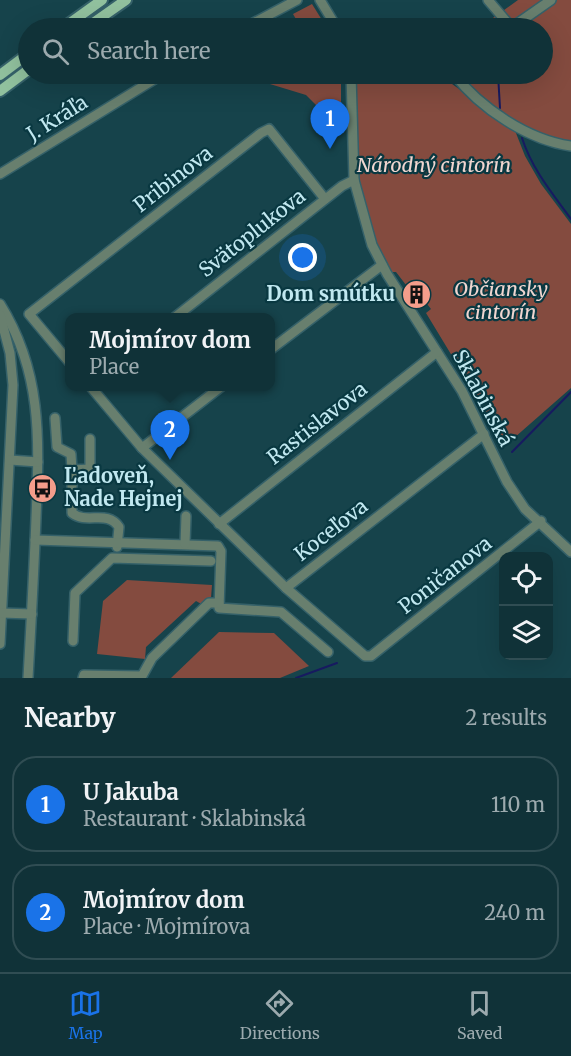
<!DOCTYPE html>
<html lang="en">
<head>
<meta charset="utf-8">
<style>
	:root { --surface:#103238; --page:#193a40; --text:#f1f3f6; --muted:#9caaae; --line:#304d53; --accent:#1a73e8 }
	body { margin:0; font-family:Merriweather,serif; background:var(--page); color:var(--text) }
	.controls { position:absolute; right:18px; bottom:18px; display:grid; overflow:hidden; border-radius:12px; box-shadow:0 6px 24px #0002 }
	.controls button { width:54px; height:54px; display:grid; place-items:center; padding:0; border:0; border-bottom:2px solid var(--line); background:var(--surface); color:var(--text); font:30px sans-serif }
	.you { position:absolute; left:303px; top:258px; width:21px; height:21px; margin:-15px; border:4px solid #fff; border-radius:50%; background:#1a73e8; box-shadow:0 0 0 9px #1a73e833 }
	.badge { display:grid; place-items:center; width:39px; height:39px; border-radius:50%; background:var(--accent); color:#fff; font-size:20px; font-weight:700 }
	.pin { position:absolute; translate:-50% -50px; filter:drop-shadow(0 2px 3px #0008) }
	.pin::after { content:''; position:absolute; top:32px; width:21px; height:18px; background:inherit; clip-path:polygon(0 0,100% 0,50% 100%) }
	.popup { position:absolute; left:65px; top:313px; width:210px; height:78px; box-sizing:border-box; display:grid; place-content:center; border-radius:12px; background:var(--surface); filter:drop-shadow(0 2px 4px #0005); font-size:20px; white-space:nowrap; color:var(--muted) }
	.popup b { font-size:22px; color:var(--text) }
	.popup::after { content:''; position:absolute; left:50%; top:100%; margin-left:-12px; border:12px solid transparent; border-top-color:var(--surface) }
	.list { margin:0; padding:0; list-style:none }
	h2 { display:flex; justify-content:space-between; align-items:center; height:78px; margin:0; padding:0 24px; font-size:26px }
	h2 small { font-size:20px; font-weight:400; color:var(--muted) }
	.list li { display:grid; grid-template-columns:39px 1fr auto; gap:18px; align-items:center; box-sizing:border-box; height:96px; margin:0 12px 12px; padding:0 12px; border:2px solid var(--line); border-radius:24px }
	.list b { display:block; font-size:22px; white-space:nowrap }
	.list p { margin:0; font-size:20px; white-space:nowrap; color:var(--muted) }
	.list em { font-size:20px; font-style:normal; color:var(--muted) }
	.icon { flex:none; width:33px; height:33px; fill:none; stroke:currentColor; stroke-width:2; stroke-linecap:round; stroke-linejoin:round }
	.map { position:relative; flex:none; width:571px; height:678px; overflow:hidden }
	.search { position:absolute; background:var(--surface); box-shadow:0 6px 24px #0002; left:18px; right:18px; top:18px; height:66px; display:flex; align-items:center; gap:15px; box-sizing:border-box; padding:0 21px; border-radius:33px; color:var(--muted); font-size:22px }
	.sheet { height:294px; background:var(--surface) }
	nav { display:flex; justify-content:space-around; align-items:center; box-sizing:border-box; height:84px; border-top:2px solid var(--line); background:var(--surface); font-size:16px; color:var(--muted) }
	nav a { display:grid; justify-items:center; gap:3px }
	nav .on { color:var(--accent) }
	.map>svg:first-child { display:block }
	.green { fill:#844b3f }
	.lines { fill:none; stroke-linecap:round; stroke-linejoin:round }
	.stream { stroke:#171a60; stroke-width:2 }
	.minor-casing { stroke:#356169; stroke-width:12 }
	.major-casing { stroke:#356169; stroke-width:14 }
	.minor { stroke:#687f6e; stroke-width:9 }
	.major { stroke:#91c19e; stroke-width:10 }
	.labels { text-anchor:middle; stroke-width:4.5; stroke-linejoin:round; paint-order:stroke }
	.street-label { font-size:20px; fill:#c1e8f0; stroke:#093841 }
	.park-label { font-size:20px; font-style:italic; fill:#f0d6d0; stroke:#093841 }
	.poi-label { font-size:20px; font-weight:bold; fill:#c1e8f0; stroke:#093841; text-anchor:end }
</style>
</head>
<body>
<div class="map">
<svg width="571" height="678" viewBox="0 0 571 678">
	<rect width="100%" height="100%" fill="#16434b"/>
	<!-- green -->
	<g class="green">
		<path d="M518,0H571V142C526,136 490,104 458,74H542V28H479Z"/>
		<polygon points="312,4 327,28 301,28 293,14"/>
		<polygon points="269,74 341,74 341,130 306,95 260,81"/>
		<path d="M354,74H407L445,79L514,128L525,156L541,184L571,224V388L506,445L426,313L431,309L420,295L424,292L418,284L414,287L411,282L406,285L396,272H392C352,213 357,142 354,74Z"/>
		<polygon points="127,580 212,585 211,598 203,605 196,601 146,647 145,659 97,654 103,601"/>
		<polygon points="219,632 274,633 309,666 280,678 171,678"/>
	</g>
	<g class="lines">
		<!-- stream -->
		<g class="stream">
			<polyline points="498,74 500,108"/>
			<path d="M522,138C532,169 552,193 571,219"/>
			<polyline points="512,452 571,392"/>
			<polyline points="296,678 337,663"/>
		</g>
		<defs>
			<g id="minor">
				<polyline points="320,0 337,28"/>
				<polyline points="488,0 512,28"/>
				<polyline points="244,28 297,0"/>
				<polyline points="511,28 551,0"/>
				<polyline points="351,74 354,180 372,245 387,274 462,391 507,482 525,509 571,552"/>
				<polyline points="434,74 443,74"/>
				<path d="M454,74C480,108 528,140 571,146"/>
				<polyline points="0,174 163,74"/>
				<path d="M0,304C43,373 39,441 36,518C34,571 31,624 28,678"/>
				<polyline points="0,315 10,353 13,385 0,644"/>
				<polyline points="174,318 342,186 354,180"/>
				<polyline points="270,350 382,265"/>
				<polyline points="70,363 29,314 261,133 269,129 325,199"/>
				<polyline points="90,386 142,448 286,588"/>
				<polyline points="55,418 57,447 71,454 72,470 90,469 90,439"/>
				<polyline points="484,434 286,588 365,656 371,656 541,521"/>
				<polyline points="142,448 222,386"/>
				<polyline points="10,460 38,462"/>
				<path d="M72,470V513C87,525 107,509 119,527L117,547"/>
				<polyline points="219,524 437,352"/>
				<polyline points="35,540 218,546 221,551 219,608 281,612 328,652"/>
				<polyline points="185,544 186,516"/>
				<polyline points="1,613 32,614"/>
				<polyline points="73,641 75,593 112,558 211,561"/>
				<polyline points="83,678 84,675 142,676 152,658 209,603 219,603"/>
			</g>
			<g id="major">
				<polyline points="63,28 102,0"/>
				<polyline points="86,28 126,0"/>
				<polyline points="0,75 28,54"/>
				<polyline points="0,91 28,70"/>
			</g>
		</defs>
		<!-- minor casing -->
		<use href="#minor" class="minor-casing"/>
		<!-- major casing -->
		<use href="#major" class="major-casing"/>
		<!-- minor -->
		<use href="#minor" class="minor"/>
		<!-- major -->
		<use href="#major" class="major"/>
	</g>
	<!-- icons -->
	<defs>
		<symbol id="building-disc" viewBox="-11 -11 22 22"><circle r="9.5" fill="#f49d8b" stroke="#093841"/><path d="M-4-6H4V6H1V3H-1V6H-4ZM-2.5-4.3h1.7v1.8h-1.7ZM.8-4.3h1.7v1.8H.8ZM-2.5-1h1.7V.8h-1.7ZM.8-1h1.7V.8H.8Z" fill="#111"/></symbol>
		<symbol id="bus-disc" viewBox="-11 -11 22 22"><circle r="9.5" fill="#f49d8b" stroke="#093841"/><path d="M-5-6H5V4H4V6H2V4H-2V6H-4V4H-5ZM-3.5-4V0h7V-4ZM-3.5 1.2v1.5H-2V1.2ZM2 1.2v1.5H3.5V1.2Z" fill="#111"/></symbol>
	</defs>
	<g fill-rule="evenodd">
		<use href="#building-disc" x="400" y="278" width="33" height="33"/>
		<use href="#bus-disc" x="26" y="472" width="33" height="33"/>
	</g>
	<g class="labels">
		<!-- street labels -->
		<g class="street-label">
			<text transform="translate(57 118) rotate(-32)" y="7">J. Kráľa</text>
			<text transform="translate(173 179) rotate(-38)" y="7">Pribinova</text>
			<text transform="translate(252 233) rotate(-38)" y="7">Svätoplukova</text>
			<text transform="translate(483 398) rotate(62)" y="7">Sklabinská</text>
			<text transform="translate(317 423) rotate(-38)" y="7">Rastislavova</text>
			<text transform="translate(331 530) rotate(-38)" y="7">Koceľova</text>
			<text transform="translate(445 575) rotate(-38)" y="7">Poničanova</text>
		</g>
		<!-- park labels -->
		<g class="park-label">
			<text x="434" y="172">Národný cintorín</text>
			<text x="501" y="296">Občiansky<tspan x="501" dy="23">cintorín</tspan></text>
		</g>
		<!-- poi labels -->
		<g class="poi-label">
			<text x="395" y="301">Dom smútku</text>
			<text x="64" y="483" text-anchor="start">Ľadoveň,<tspan x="64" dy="23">Nade Hejnej</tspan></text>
		</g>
	</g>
</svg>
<div class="controls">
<button><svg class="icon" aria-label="locate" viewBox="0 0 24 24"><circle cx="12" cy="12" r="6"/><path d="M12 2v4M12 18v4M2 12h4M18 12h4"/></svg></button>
<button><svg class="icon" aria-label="layers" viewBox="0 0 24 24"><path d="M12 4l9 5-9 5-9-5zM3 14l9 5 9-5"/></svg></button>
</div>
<div class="you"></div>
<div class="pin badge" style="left:330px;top:149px">1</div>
<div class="pin badge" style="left:170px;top:460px">2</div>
<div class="popup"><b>Mojmírov dom</b>Place</div>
<div class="search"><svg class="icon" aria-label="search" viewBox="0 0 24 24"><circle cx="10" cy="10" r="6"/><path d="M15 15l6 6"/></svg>Search here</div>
</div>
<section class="sheet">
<h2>Nearby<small>2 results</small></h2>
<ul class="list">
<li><span class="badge">1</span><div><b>U Jakuba</b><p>Restaurant · Sklabinská</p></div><em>110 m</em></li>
<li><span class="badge">2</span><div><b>Mojmírov dom</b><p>Place · Mojmírova</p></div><em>240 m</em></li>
</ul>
</section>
<nav>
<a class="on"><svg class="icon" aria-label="map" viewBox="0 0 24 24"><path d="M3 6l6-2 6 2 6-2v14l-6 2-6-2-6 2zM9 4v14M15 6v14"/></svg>Map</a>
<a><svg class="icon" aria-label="directions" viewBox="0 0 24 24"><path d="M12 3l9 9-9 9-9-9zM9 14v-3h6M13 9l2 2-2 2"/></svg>Directions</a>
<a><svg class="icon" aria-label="saved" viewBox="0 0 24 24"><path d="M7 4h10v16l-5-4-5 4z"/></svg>Saved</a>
</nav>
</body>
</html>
